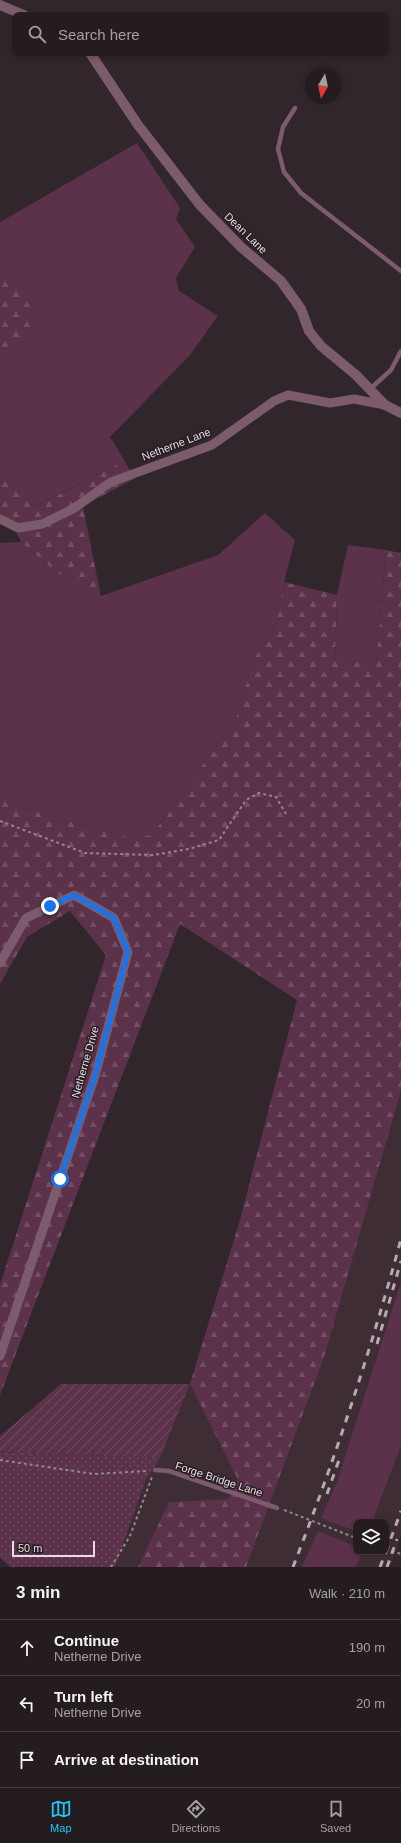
<!DOCTYPE html>
<html lang="en">
<head>
<meta charset="utf-8">
<style>
	:root { --surface:#251c20; --page:#31292d; --text:#f1f3f6; --muted:#a3a1a5; --line:#423a3e; --accent:#1cc9fc }
	body { margin:0; font-family:Arial,sans-serif; background:var(--page); color:var(--text) }
	.controls { position:absolute; right:12px; bottom:12px; display:grid; overflow:hidden; border-radius:8px; box-shadow:0 2px 6px #0003 }
	.controls button { width:36px; height:36px; display:grid; place-items:center; padding:0; border:0; border-bottom:1px solid var(--line); background:var(--surface); color:var(--text); font:20px sans-serif }
	.compass { position:absolute; left:305px; top:68px; width:36px; height:36px; border-radius:50%; background:var(--surface); box-shadow:0 2px 6px #0003; rotate:189deg }
	.scale { position:absolute; left:12px; bottom:10px; width:83px; box-sizing:border-box; padding-left:4px; border:2px solid #e5dde1; border-top:0; font-size:11px; line-height:14px; white-space:nowrap; color:#e5dde1; -webkit-text-stroke:3px #271c22; paint-order:stroke }
	.stop { position:absolute; width:12px; height:12px; margin:-9px; border:3px solid #1a73e8; border-radius:50%; background:#fff }
	.stop.end { background:#1a73e8; border-color:#fff; box-shadow:0 1px 4px #0008 }
	.list { margin:0; padding:0; list-style:none }
	h2 { display:flex; justify-content:space-between; align-items:center; height:52px; margin:0; padding:0 16px; font-size:17px }
	h2 small { font-size:13px; font-weight:400; color:var(--muted) }
	.list li { display:grid; grid-template-columns:26px 1fr auto; gap:12px; align-items:center; box-sizing:border-box; height:56px; padding:0 16px; border-top:1px solid var(--line) }
	.list b { display:block; font-size:15px; white-space:nowrap }
	.list p { margin:0; font-size:13px; white-space:nowrap; color:var(--muted) }
	.list em { font-size:13px; font-style:normal; color:var(--muted) }
	.icon { flex:none; width:22px; height:22px; fill:none; stroke:currentColor; stroke-width:2; stroke-linecap:round; stroke-linejoin:round }
	.map { position:relative; flex:none; width:401px; height:1567px; overflow:hidden }
	.search { position:absolute; background:var(--surface); box-shadow:0 2px 6px #0003; left:12px; right:12px; top:12px; height:44px; display:flex; align-items:center; gap:10px; box-sizing:border-box; padding:0 14px; border-radius:8px; color:var(--muted); font-size:15px }
	.sheet { height:220px; background:var(--surface) }
	nav { display:flex; justify-content:space-around; align-items:center; box-sizing:border-box; height:56px; border-top:1px solid var(--line); background:var(--surface); font-size:11px; color:var(--muted) }
	nav a { display:grid; justify-items:center; gap:2px }
	nav .on { color:var(--accent) }
	.map>svg:first-child { display:block }
	.built { fill:#3f2d36; fill-rule:evenodd }
	.grass { fill:#5b3249 }
	.forest { fill:url(#forest-firs) }
	.park { fill:url(#park-dots) }
	.garden { fill:url(#garden-furrows) }
	.lines { fill:none; stroke-linecap:round; stroke-linejoin:round }
	.path { stroke:#91878c; stroke-width:2; stroke-dasharray:3 3; stroke-linecap:butt }
	.service { stroke:#7b5b6c; stroke-width:4.5 }
	.minor { stroke:#7b5b6c; stroke-width:9 }
	.tertiary { stroke:#7b5b6c; stroke-width:10 }
	.rail { stroke:#b4abaf; stroke-width:3; stroke-dasharray:7 7; stroke-linecap:butt }
	.route { stroke:#1a73e8; stroke-width:5 }
	.labels { text-anchor:middle; stroke-width:3; stroke-linejoin:round; paint-order:stroke }
	.street-label { font-size:11px; fill:#e5dde1; stroke:#271c22 }
</style>
</head>
<body>
<div class="map">
<svg width="401" height="1567" viewBox="0 0 401 1567">
	<defs>
		<pattern id="forest-firs" width="22" height="20" patternUnits="userSpaceOnUse"><rect width="22" height="20" fill="#5b3249"/><path d="M5 1l3.5 6h-7zM16 11l3.5 6h-7z" fill="#724f63"/></pattern>
		<pattern id="park-dots" width="8" height="8" patternUnits="userSpaceOnUse"><rect width="8" height="8" fill="#5b3249"/><path d="M2 2h.1M6 6h.1" fill="none" stroke="#724f63" stroke-width="1.8" stroke-linecap="round"/></pattern>
		<pattern id="garden-furrows" width="10" height="10" patternUnits="userSpaceOnUse"><rect width="10" height="10" fill="#5b3249"/><path d="M-1 1l2-2M0 10L10 0M9 11l2-2" fill="none" stroke="#724f63"/></pattern>
	</defs>
	<rect width="100%" height="100%" fill="#31262b"/>
	<!-- built -->
	<g class="built">
		<path d="M401,998V1535L390,1567H229ZM356,1522H386V1552H356Z"/>
		<polygon points="190,1384 238,1480 228,1499 169,1502 138,1567 115,1567 146,1479 160,1458"/>
	</g>
	<!-- grass -->
	<g class="grass">
		<polygon points="137,143 180,208 176,219 195,247 176,278 179,291 218,316 190,355 110,437 125,461 33,507 0,474 0,349 33,338 17,285 0,265 0,222"/>
		<polygon points="265,513 295,540 284,582 276,626 254,659 236,718 152,835 128,837 12,805 0,799 0,543 21,542 55,571 101,596 218,555"/>
		<polygon points="348,545 386,550 376,665 335,661 337,595"/>
		<polygon points="401,1282 401,1445 372,1522 356,1522 356,1531 321,1518 337,1482"/>
		<polygon points="318,1531 356,1547 356,1552 362,1552 356,1567 302,1567"/>
	</g>
	<!-- forest -->
	<g class="forest">
		<polygon points="0,265 17,285 32,310 33,338 0,349"/>
		<polygon points="125,461 134,479 83,506 101,597 55,571 21,542 13,524 0,517 0,474 34,507"/>
		<polygon points="386,550 401,553 401,1090 324,1357 246,1567 138,1567 169,1502 228,1499 238,1480 190,1384 240,1220 297,1000 180,924 0,1395 0,1285 106,955 70,911 27,937 0,984 0,797 12,805 128,837 152,835 236,718 254,659 276,626 284,582 337,595 335,660 376,665"/>
	</g>
	<!-- park -->
	<polygon class="park" points="0,1452 160,1458 146,1479 115,1567 11,1567 0,1558"/>
	<!-- garden -->
	<polygon class="garden" points="61,1384 190,1384 160,1458 0,1452 0,1436"/>
	<g class="lines">
		<!-- path -->
		<g class="path">
			<polyline points="0,821 85,853 153,855 189,849 219,840 246,800 259,793 276,797 286,814"/>
			<polyline points="0,1460 94,1474 148,1471"/>
			<polyline points="284,1510 356,1538"/>
			<polyline points="386,1549 401,1554"/>
			<polyline points="111,1567 130,1536 152,1477"/>
		</g>
		<!-- service -->
		<g class="service">
			<polyline points="295,108 283,127 278,149 284,172 301,193 401,271"/>
			<polyline points="370,389 391,370 401,351"/>
			<polyline points="155,1470 169,1471 277,1508"/>
		</g>
		<!-- minor -->
		<g class="minor">
			<polyline points="0,519 18,528 42,524 73,509 111,482 212,445 274,401 288,395 330,403 354,399 385,405"/>
			<polyline points="0,963 26,918 74,895 114,918 128,952 95,1076 0,1356"/>
		</g>
		<!-- tertiary -->
		<g class="tertiary">
			<polyline points="0,5 24,15"/>
			<polyline points="90,53 138,125 200,205 241,247 281,281 301,309 309,331 321,346 356,375 385,405 401,413"/>
		</g>
		<!-- rail -->
		<g class="rail">
			<polyline points="377,1344 401,1261"/>
			<polyline points="327,1494 339,1460"/>
			<polyline points="386,1552 401,1511"/>
			<path d="M293,1567C335,1459 371,1350 401,1239"/>
			<polyline points="380,1567 386,1552"/>
			<polyline points="387,1567 397,1539"/>
		</g>
	</g>
	<g class="lines">
		<!-- route -->
		<polyline class="route" points="50,906 74,895 114,918 128,952 95,1076 60,1179"/>
	</g>
	<g class="labels">
		<!-- street labels -->
		<g class="street-label">
			<text transform="translate(246 233) rotate(44)" y="4">Dean Lane</text>
			<text transform="translate(176 444) rotate(-21)" y="4">Netherne Lane</text>
			<text transform="translate(85 1062) rotate(-74)" y="4">Netherne Drive</text>
			<text transform="translate(219 1479) rotate(18)" y="4">Forge Bridge Lane</text>
		</g>
	</g>
</svg>
<div class="controls">
<button><svg class="icon" aria-label="layers" viewBox="0 0 24 24"><path d="M12 4l9 5-9 5-9-5zM3 14l9 5 9-5"/></svg></button>
</div>
<svg class="compass" viewBox="-18 -18 36 36"><path d="M0-13l5 13h-10z" fill="#e53935"/><path d="M0 13l5-13h-10z" fill="#a3a1a5"/></svg>
<div class="scale">50 m</div>
<div class="stop" style="left:60px;top:1179px"></div>
<div class="stop end" style="left:50px;top:906px"></div>
<div class="search"><svg class="icon" aria-label="search" viewBox="0 0 24 24"><circle cx="10" cy="10" r="6"/><path d="M15 15l6 6"/></svg>Search here</div>
</div>
<section class="sheet">
<h2>3 min<small>Walk · 210 m</small></h2>
<ul class="list">
<li><svg class="icon" aria-label="ahead" viewBox="0 0 24 24"><path d="M12 20V5M6 11l6-6 6 6"/></svg><div><b>Continue</b><p>Netherne Drive</p></div><em>190 m</em></li>
<li><svg class="icon" aria-label="left" viewBox="0 0 24 24"><path d="M17 20v-9H6M10 6l-5 5 5 5"/></svg><div><b>Turn left</b><p>Netherne Drive</p></div><em>20 m</em></li>
<li><svg class="icon" aria-label="arrive" viewBox="0 0 24 24"><path d="M6 21V4h12l-3 4 3 4H6"/></svg><div><b>Arrive at destination</b></div></li>
</ul>
</section>
<nav>
<a class="on"><svg class="icon" aria-label="map" viewBox="0 0 24 24"><path d="M3 6l6-2 6 2 6-2v14l-6 2-6-2-6 2zM9 4v14M15 6v14"/></svg>Map</a>
<a><svg class="icon" aria-label="directions" viewBox="0 0 24 24"><path d="M12 3l9 9-9 9-9-9zM9 14v-3h6M13 9l2 2-2 2"/></svg>Directions</a>
<a><svg class="icon" aria-label="saved" viewBox="0 0 24 24"><path d="M7 4h10v16l-5-4-5 4z"/></svg>Saved</a>
</nav>
</body>
</html>
